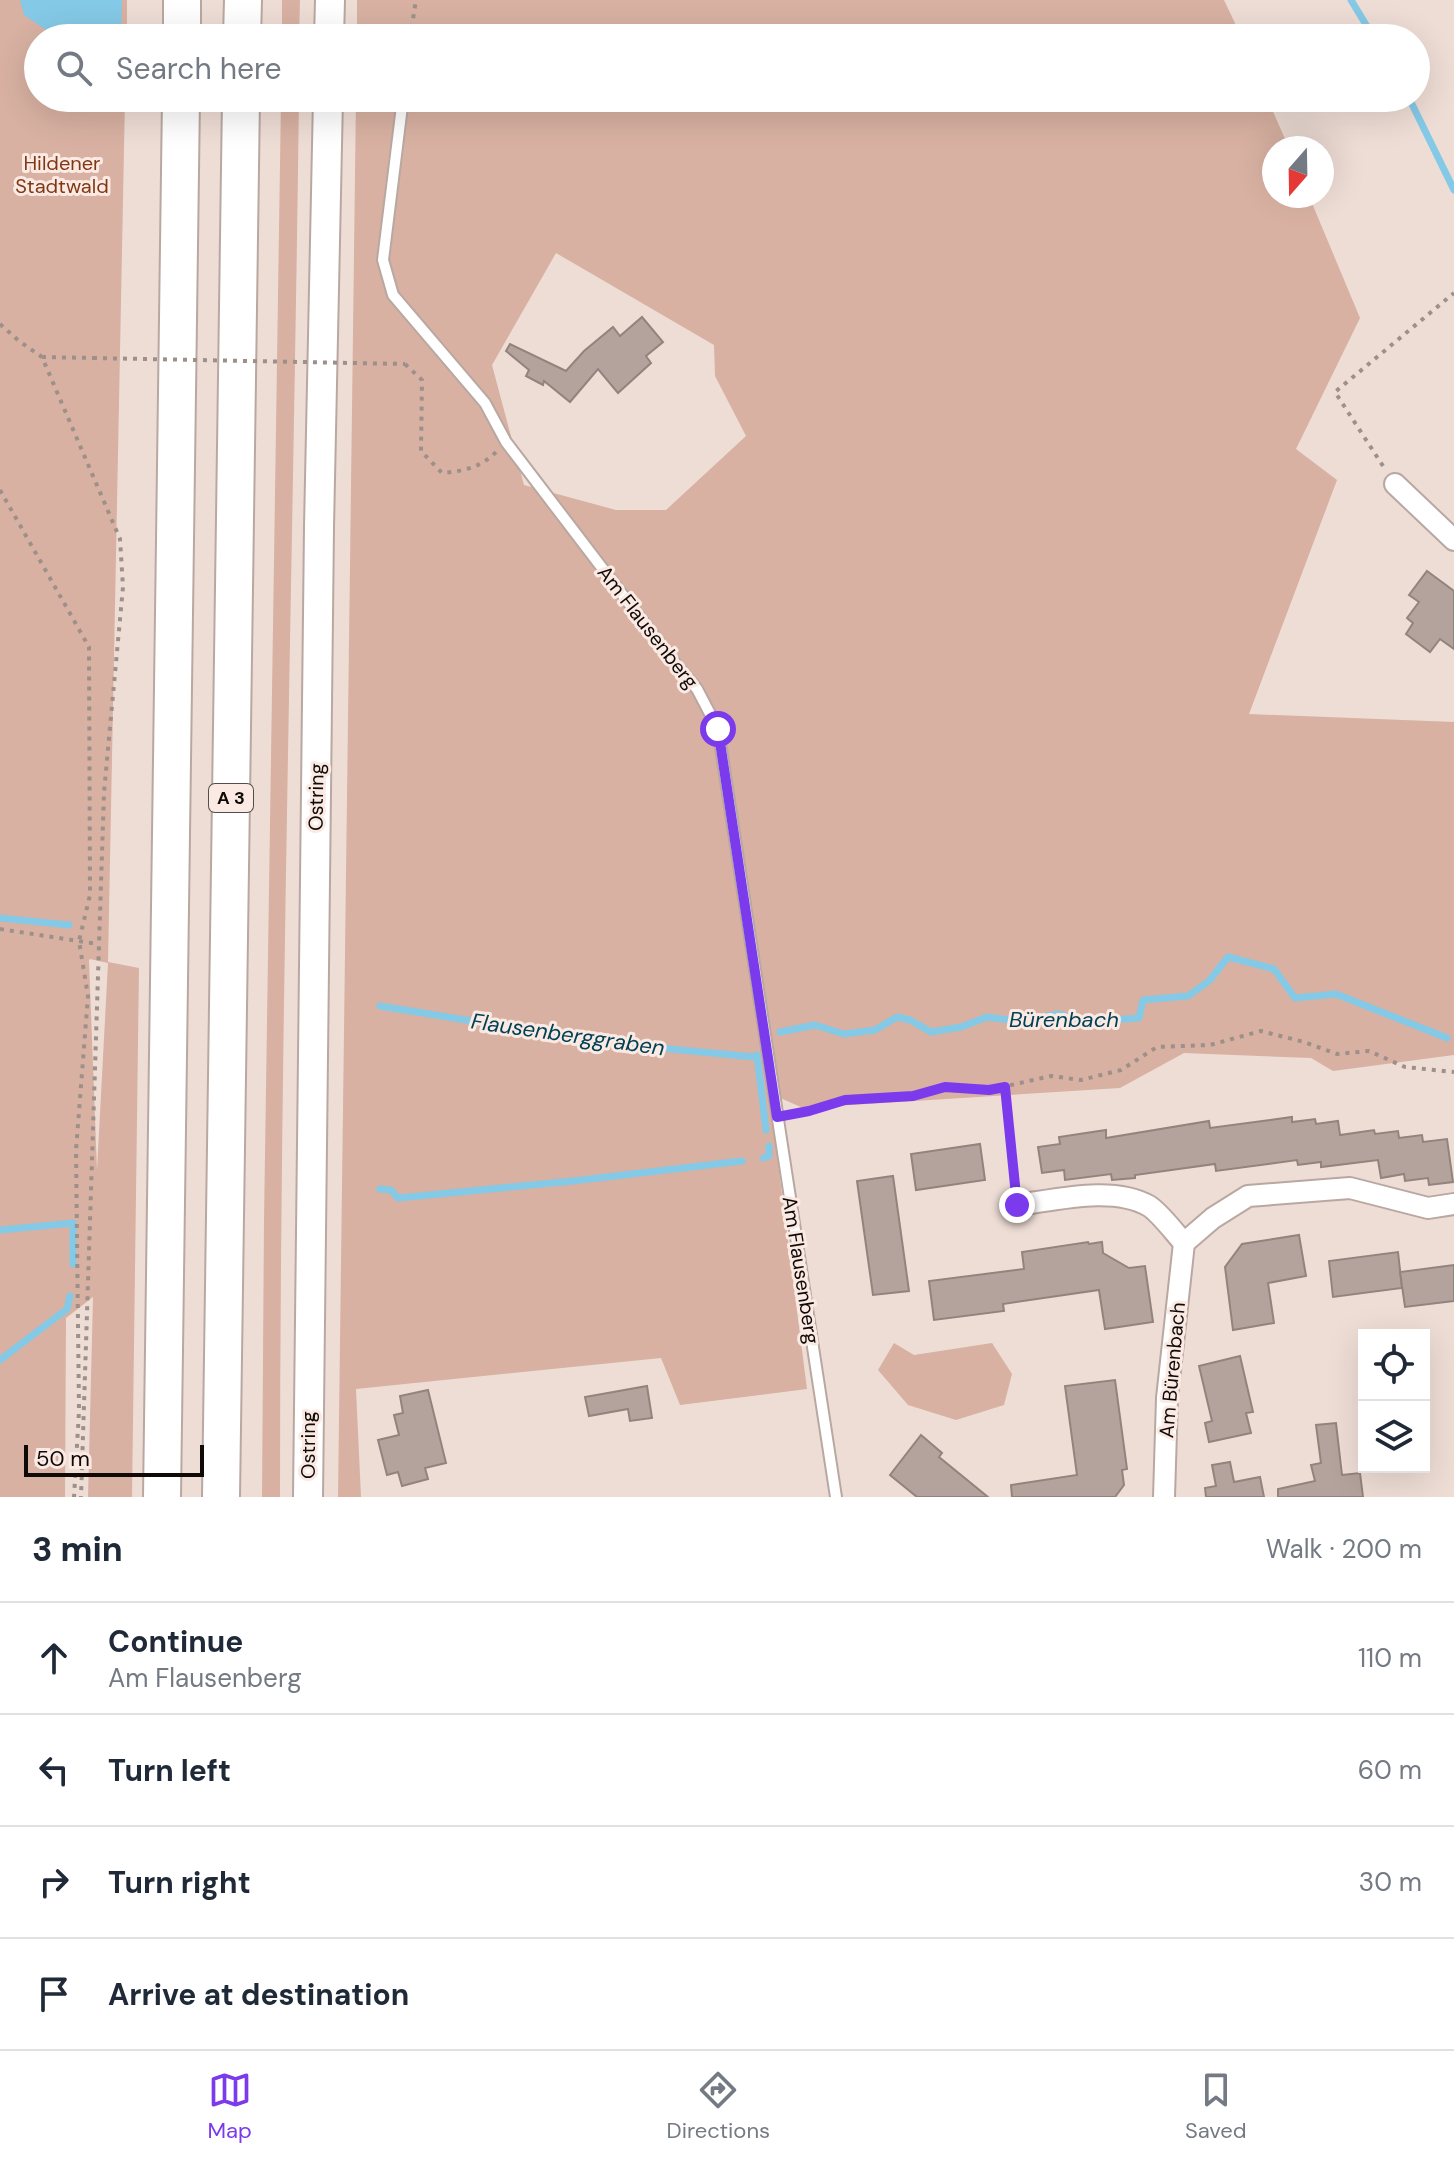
<!DOCTYPE html>
<html lang="en">
<head>
<meta charset="utf-8">
<style>
	:root { --surface:#fff; --page:#f6f6f7; --text:#1f2937; --muted:#747a83; --line:#e0e1e3; --accent:#7c3aed }
	body { margin:0; font-family:"DM Sans",sans-serif; background:var(--page); color:var(--text) }
	.controls { position:absolute; right:24px; bottom:24px; display:grid; overflow:hidden; border-radius:0px; box-shadow:0 8px 32px #0002 }
	.controls button { width:72px; height:72px; display:grid; place-items:center; padding:0; border:0; border-bottom:2px solid var(--line); background:var(--surface); color:var(--text); font:40px sans-serif }
	.compass { position:absolute; left:1262px; top:136px; width:72px; height:72px; border-radius:50%; background:var(--surface); box-shadow:0 8px 32px #0002; rotate:200deg }
	.scale { position:absolute; left:24px; bottom:20px; width:180px; box-sizing:border-box; padding-left:8px; border:4px solid #0f0a08; border-top:0; font-size:22px; line-height:28px; white-space:nowrap; color:#0f0a08; -webkit-text-stroke:6px #fbeae3; paint-order:stroke }
	.stop { position:absolute; width:24px; height:24px; margin:-18px; border:6px solid #7c3aed; border-radius:50%; background:#fff }
	.stop.end { background:#7c3aed; border-color:#fff; box-shadow:0 2px 8px #0008 }
	.list { margin:0; padding:0; list-style:none }
	h2 { display:flex; justify-content:space-between; align-items:center; height:104px; margin:0; padding:0 32px; font-size:34px }
	h2 small { font-size:26px; font-weight:400; color:var(--muted) }
	.list li { display:grid; grid-template-columns:52px 1fr auto; gap:24px; align-items:center; box-sizing:border-box; height:112px; padding:0 32px; border-top:2px solid var(--line) }
	.list b { display:block; font-size:30px; white-space:nowrap }
	.list p { margin:0; font-size:26px; white-space:nowrap; color:var(--muted) }
	.list em { font-size:26px; font-style:normal; color:var(--muted) }
	.icon { flex:none; width:44px; height:44px; fill:none; stroke:currentColor; stroke-width:2; stroke-linecap:round; stroke-linejoin:round }
	.map { position:relative; flex:none; width:1454px; height:1497px; overflow:hidden }
	.search { position:absolute; background:var(--surface); box-shadow:0 8px 32px #0002; left:24px; right:24px; top:24px; height:88px; display:flex; align-items:center; gap:20px; box-sizing:border-box; padding:0 28px; border-radius:44px; color:var(--muted); font-size:30px }
	.sheet { height:552px; background:var(--surface) }
	nav { display:flex; justify-content:space-around; align-items:center; box-sizing:border-box; height:112px; border-top:2px solid var(--line); background:var(--surface); font-size:22px; color:var(--muted) }
	nav a { display:grid; justify-items:center; gap:4px }
	nav .on { color:var(--accent) }
	.map>svg:first-child { display:block }
	.green { fill:#d8b1a2; fill-rule:evenodd }
	.water { fill:#84c9e6 }
	.lines { fill:none; stroke-linecap:round; stroke-linejoin:round }
	.stream { stroke:#84c9e6; stroke-width:7 }
	.building { fill:#b4a39d; stroke:#93837d; stroke-width:2 }
	.lane-casing { stroke:#b9a8a2; stroke-width:14 }
	.street-casing { stroke:#b9a8a2; stroke-width:24 }
	.secondary-casing { stroke:#b9a8a2; stroke-width:32 }
	.highway-casing { stroke:#b9a8a2; stroke-width:40 }
	.path { stroke:#9d908a; stroke-width:4; stroke-dasharray:4 6; stroke-linecap:butt }
	.lane { stroke:#fff; stroke-width:10 }
	.street { stroke:#fff; stroke-width:20 }
	.secondary { stroke:#fff; stroke-width:28 }
	.highway { stroke:#fff; stroke-width:36 }
	.path-bridge { stroke:#9d908a; stroke-width:4; stroke-dasharray:4 6; stroke-linecap:butt }
	.route { stroke:#7c3aed; stroke-width:10 }
	.labels { text-anchor:middle; stroke-width:6; stroke-linejoin:round; paint-order:stroke }
	.shield { fill:#fbeae3; stroke:#564d4a; stroke-width:2 }
	.shield-label { font-size:18px; font-weight:bold; fill:#0f0a08 }
	.park-label { font-size:20px; fill:#803714; stroke:#fbeae3 }
	.street-label { font-size:20px; fill:#0f0a08; stroke:#fbeae3 }
	.water-label { font-size:22px; font-style:italic; fill:#014155; stroke:#fbeae3 }
</style>
</head>
<body>
<div class="map">
<svg width="1454" height="1497" viewBox="0 0 1454 1497">
	<rect width="100%" height="100%" fill="#eeddd5"/>
	<!-- green -->
	<g class="green">
		<path d="M0,0H127V38H38V98H125L108,962L139,968L132,1497H88L93,1297L66,1318L65,1497H0ZM90,959L108,963L97,1170L89,960Z"/>
		<polygon points="282,0 300,0 299,38 282,38"/>
		<polygon points="357,0 1224,0 1242,38 357,38"/>
		<path d="M281,98H299C293,564 280,1031 280,1497H262L264,1220Z"/>
		<path d="M356,98H1267L1289,148H1274V196H1309L1360,318L1296,449L1337,480L1249,714L1454,722V1055L1333,1071L1311,1058L1184,1053L1120,1088L803,1108L769,1093L807,1389L680,1405L661,1358L356,1389L361,1497H338ZM556,253L714,345L715,376L746,436L666,510H616L524,485L492,365Z"/>
		<polygon points="894,1343 914,1355 992,1343 1012,1374 1004,1405 956,1420 908,1405 878,1370"/>
	</g>
	<!-- water -->
	<polygon class="water" points="20,0 122,0 121,38 58,38 24,15"/>
	<g class="lines">
		<!-- stream -->
		<g class="stream">
			<polyline points="1351,0 1374,38"/>
			<polyline points="1409,98 1454,190"/>
			<polyline points="0,918 69,925"/>
			<polyline points="380,1006 608,1043 754,1057 757,1055 766,1130"/>
			<polyline points="780,1032 815,1025 844,1034 875,1030 897,1017 910,1020 931,1032 961,1027 987,1017 1017,1021 1059,1014 1083,1022 1139,1018 1143,1000 1188,996 1209,981 1228,957 1274,969 1295,998 1336,994 1447,1038"/>
			<polyline points="763,1158 769,1156 769,1146"/>
			<polyline points="380,1189 391,1190 398,1198 573,1181 742,1161"/>
			<polyline points="0,1230 73,1223 73,1264"/>
			<polyline points="0,1360 67,1309 70,1296"/>
		</g>
	</g>
	<!-- building -->
	<g class="building">
		<polygon points="642,317 663,342 646,356 651,363 618,393 598,369 570,402 544,381 543,385 526,376 529,370 506,351 510,344 566,371 584,351 613,327 620,336"/>
		<polygon points="1427,571 1454,591 1454,649 1440,639 1430,652 1406,634 1413,623 1407,618 1419,602 1409,595"/>
		<polygon points="1292,1117 1292,1122 1315,1119 1316,1124 1338,1121 1340,1135 1374,1130 1375,1134 1398,1131 1399,1138 1422,1135 1423,1142 1447,1139 1453,1182 1429,1185 1428,1178 1405,1181 1404,1174 1381,1178 1378,1160 1321,1167 1321,1162 1298,1165 1297,1160 1216,1171 1215,1164 1135,1175 1135,1178 1112,1180 1111,1174 1065,1180 1064,1170 1042,1173 1038,1147 1060,1144 1059,1137 1106,1130 1106,1138 1209,1121 1210,1128"/>
		<polygon points="980,1144 985,1180 916,1190 911,1154"/>
		<polygon points="893,1176 909,1291 873,1295 857,1181"/>
		<polygon points="1299,1235 1306,1276 1268,1283 1274,1323 1233,1330 1225,1267 1242,1244"/>
		<polygon points="1088,1242 1089,1244 1102,1242 1103,1253 1129,1268 1145,1266 1153,1322 1105,1329 1099,1290 1003,1304 1004,1311 934,1320 929,1281 1024,1269 1022,1252"/>
		<polygon points="1398,1252 1402,1288 1333,1297 1329,1261"/>
		<polygon points="1454,1265 1454,1301 1405,1307 1400,1272"/>
		<polygon points="1240,1356 1253,1412 1246,1413 1251,1433 1209,1442 1205,1423 1212,1421 1199,1366"/>
		<polygon points="1115,1380 1127,1469 1122,1470 1124,1485 1115,1497 1012,1497 1011,1485 1077,1475 1065,1386"/>
		<polygon points="647,1386 652,1418 630,1421 628,1409 589,1416 585,1397"/>
		<polygon points="428,1390 446,1463 425,1468 428,1479 402,1486 398,1472 387,1475 378,1440 399,1435 394,1415 403,1413 400,1396"/>
		<polygon points="1336,1423 1342,1475 1360,1473 1363,1497 1278,1497 1278,1489 1315,1481 1311,1465 1321,1463 1316,1425"/>
		<polygon points="921,1435 942,1453 939,1457 988,1497 917,1497 890,1475"/>
		<polygon points="1230,1462 1234,1482 1260,1477 1264,1497 1206,1497 1205,1488 1216,1486 1212,1465"/>
	</g>
	<g class="lines">
		<defs>
			<polyline id="lane" points="403,98 383,260 393,295 485,403 506,442 670,657 697,689 718,729 836,1497"/>
			<g id="street">
				<polyline points="1395,484 1454,540"/>
				<path d="M1017,1205C1056,1200 1113,1185 1149,1206C1160,1213 1174,1232 1184,1243L1213,1218L1248,1196L1350,1188L1428,1208L1454,1204"/>
				<polyline points="1164,1497 1167,1398 1184,1243"/>
			</g>
			<g id="secondary">
				<polyline points="329,38 330,0"/>
				<polyline points="308,1497 319,527 328,98"/>
			</g>
			<g id="highway">
				<polyline points="182,38 182,0"/>
				<polyline points="242,38 243,0"/>
				<polyline points="162,1497 181,98"/>
				<polyline points="221,1497 241,98"/>
			</g>
		</defs>
		<!-- lane casing -->
		<use href="#lane" class="lane-casing"/>
		<!-- street casing -->
		<use href="#street" class="street-casing"/>
		<!-- secondary casing -->
		<use href="#secondary" class="secondary-casing"/>
		<!-- highway casing -->
		<use href="#highway" class="highway-casing"/>
		<!-- path -->
		<g class="path">
			<polyline points="410,38 416,0"/>
			<polyline points="0,324 19,341 42,357 120,539 123,587 104,792 81,1497"/>
			<polyline points="42,357 93,358"/>
			<path d="M405,364L422,380L421,451L442,473C463,471 480,468 496,452"/>
			<polyline points="1383,466 1335,392 1454,293"/>
			<polyline points="0,490 89,647 90,895 79,941 88,996 76,1150 79,1411 74,1497"/>
			<polyline points="0,929 98,944"/>
			<polyline points="1005,1088 1015,1183"/>
			<polyline points="794,1114 845,1100 913,1096 945,1087 989,1090 1051,1076 1081,1080 1121,1070 1157,1047 1210,1045 1261,1031 1304,1042 1337,1054 1369,1051 1405,1067 1454,1072"/>
		</g>
		<!-- lane -->
		<use href="#lane" class="lane"/>
		<!-- street -->
		<use href="#street" class="street"/>
		<!-- secondary -->
		<use href="#secondary" class="secondary"/>
		<!-- highway -->
		<use href="#highway" class="highway"/>
		<!-- path-bridge -->
		<polyline class="path-bridge" points="93,358 405,364"/>
	</g>
	<g class="lines">
		<!-- route -->
		<polyline class="route" points="718,729 777,1117 809,1111 845,1100 913,1096 945,1087 989,1090 1005,1087 1017,1205"/>
	</g>
	<g class="labels">
		<!-- shield labels -->
		<rect class="shield" x="209" y="784" width="44" height="28" rx="6"/>
		<g class="shield-label">
			<text x="231" y="804">A 3</text>
		</g>
		<!-- park labels -->
		<g class="park-label">
			<text x="62" y="170">Hildener<tspan x="62" dy="23">Stadtwald</tspan></text>
		</g>
		<!-- street labels -->
		<g class="street-label">
			<text transform="translate(648 627) rotate(52)" y="7">Am Flausenberg</text>
			<text transform="translate(316 797) rotate(-89)" y="7">Ostring</text>
			<text transform="translate(801 1270) rotate(81)" y="7">Am Flausenberg</text>
			<text transform="translate(1172 1370) rotate(-85)" y="7">Am Bürenbach</text>
			<text transform="translate(308 1445) rotate(-90)" y="7">Ostring</text>
		</g>
		<!-- water labels -->
		<g class="water-label">
			<text x="1064" y="1027">Bürenbach</text>
			<text transform="translate(568 1034) rotate(8)" y="8">Flausenberggraben</text>
		</g>
	</g>
</svg>
<div class="controls">
<button><svg class="icon" aria-label="locate" viewBox="0 0 24 24"><circle cx="12" cy="12" r="6"/><path d="M12 2v4M12 18v4M2 12h4M18 12h4"/></svg></button>
<button><svg class="icon" aria-label="layers" viewBox="0 0 24 24"><path d="M12 4l9 5-9 5-9-5zM3 14l9 5 9-5"/></svg></button>
</div>
<svg class="compass" viewBox="-18 -18 36 36"><path d="M0-13l5 13h-10z" fill="#e53935"/><path d="M0 13l5-13h-10z" fill="#747a83"/></svg>
<div class="scale">50 m</div>
<div class="stop" style="left:718px;top:729px"></div>
<div class="stop end" style="left:1017px;top:1205px"></div>
<div class="search"><svg class="icon" aria-label="search" viewBox="0 0 24 24"><circle cx="10" cy="10" r="6"/><path d="M15 15l6 6"/></svg>Search here</div>
</div>
<section class="sheet">
<h2>3 min<small>Walk · 200 m</small></h2>
<ul class="list">
<li><svg class="icon" aria-label="ahead" viewBox="0 0 24 24"><path d="M12 20V5M6 11l6-6 6 6"/></svg><div><b>Continue</b><p>Am Flausenberg</p></div><em>110 m</em></li>
<li><svg class="icon" aria-label="left" viewBox="0 0 24 24"><path d="M17 20v-9H6M10 6l-5 5 5 5"/></svg><div><b>Turn left</b></div><em>60 m</em></li>
<li><svg class="icon" aria-label="right" viewBox="0 0 24 24"><path d="M7 20v-9h11M14 6l5 5-5 5"/></svg><div><b>Turn right</b></div><em>30 m</em></li>
<li><svg class="icon" aria-label="arrive" viewBox="0 0 24 24"><path d="M6 21V4h12l-3 4 3 4H6"/></svg><div><b>Arrive at destination</b></div></li>
</ul>
</section>
<nav>
<a class="on"><svg class="icon" aria-label="map" viewBox="0 0 24 24"><path d="M3 6l6-2 6 2 6-2v14l-6 2-6-2-6 2zM9 4v14M15 6v14"/></svg>Map</a>
<a><svg class="icon" aria-label="directions" viewBox="0 0 24 24"><path d="M12 3l9 9-9 9-9-9zM9 14v-3h6M13 9l2 2-2 2"/></svg>Directions</a>
<a><svg class="icon" aria-label="saved" viewBox="0 0 24 24"><path d="M7 4h10v16l-5-4-5 4z"/></svg>Saved</a>
</nav>
</body>
</html>
